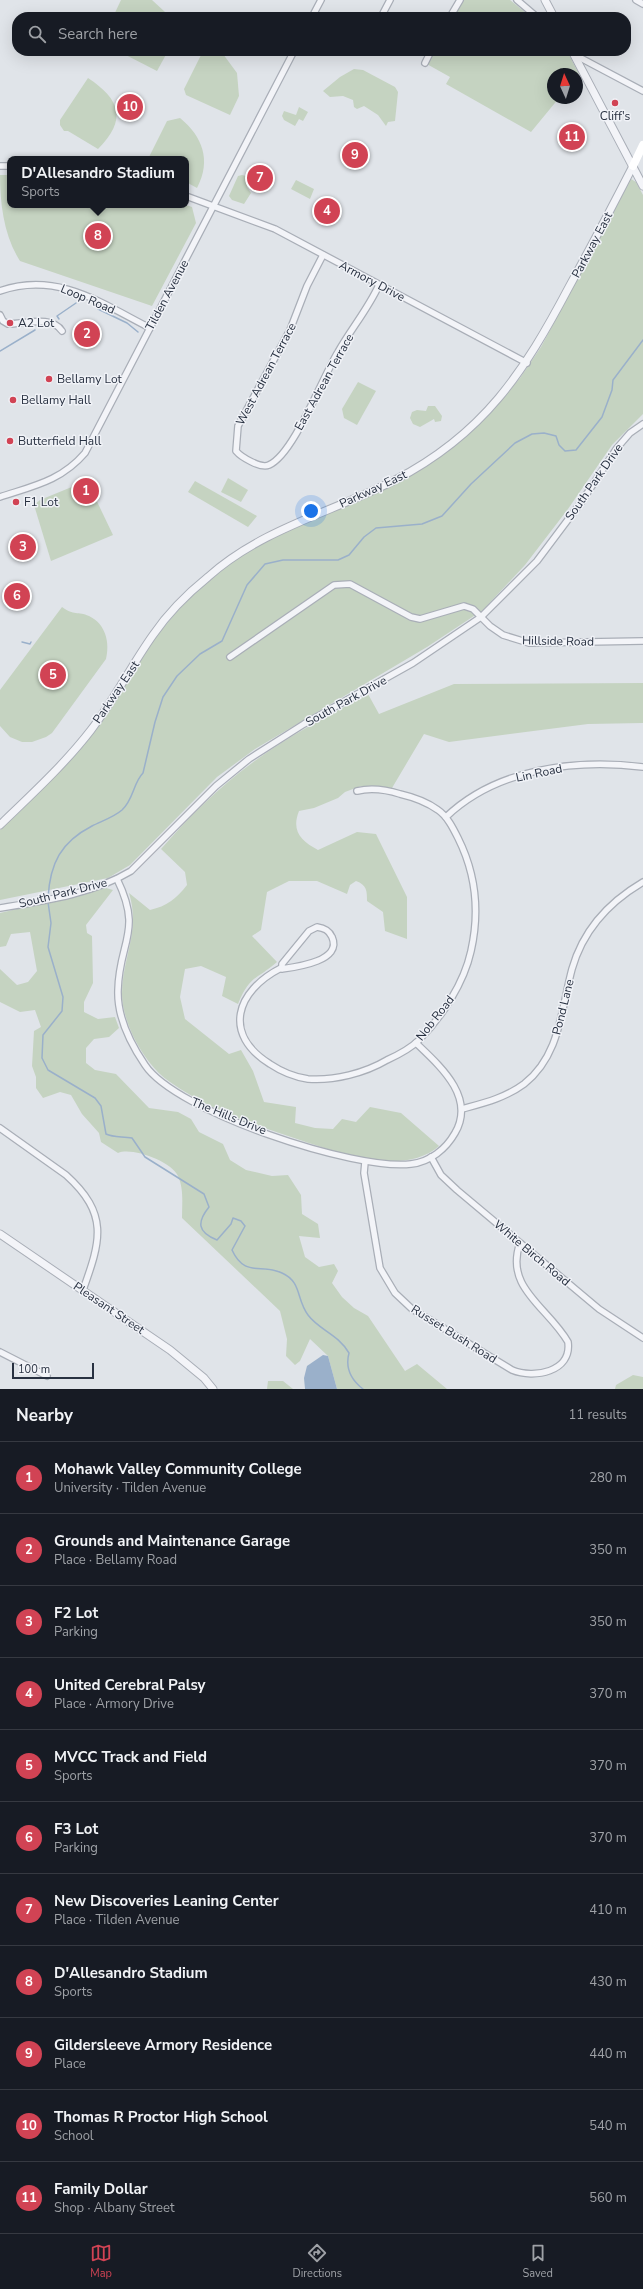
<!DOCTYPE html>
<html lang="en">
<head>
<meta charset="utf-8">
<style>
	:root { --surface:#171b24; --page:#20242c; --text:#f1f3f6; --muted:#9ea1a6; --line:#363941; --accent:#d14354 }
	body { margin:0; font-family:"Nunito Sans",sans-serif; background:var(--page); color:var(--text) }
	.compass { position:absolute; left:547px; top:68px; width:36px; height:36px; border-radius:50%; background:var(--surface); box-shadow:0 4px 16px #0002; rotate:356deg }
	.scale { position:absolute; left:12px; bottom:10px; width:82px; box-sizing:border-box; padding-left:4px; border:2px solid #283141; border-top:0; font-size:11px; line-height:14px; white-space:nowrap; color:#283141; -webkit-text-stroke:3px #f0f2f7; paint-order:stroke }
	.you { position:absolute; left:311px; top:511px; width:14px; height:14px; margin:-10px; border:3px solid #fff; border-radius:50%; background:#1a73e8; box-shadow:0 0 0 6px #1a73e833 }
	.badge { display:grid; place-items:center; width:26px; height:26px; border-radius:50%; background:var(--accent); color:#fff; font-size:13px; font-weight:700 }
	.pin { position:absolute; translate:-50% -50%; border:2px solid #fff; box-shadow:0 1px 4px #0006 }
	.popup { position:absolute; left:7px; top:156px; width:182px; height:52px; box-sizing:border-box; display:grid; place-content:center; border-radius:8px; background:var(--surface); filter:drop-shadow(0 1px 3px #0005); font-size:13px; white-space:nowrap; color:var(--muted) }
	.popup b { font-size:15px; color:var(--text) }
	.popup::after { content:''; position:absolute; left:50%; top:100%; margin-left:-8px; border:8px solid transparent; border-top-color:var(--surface) }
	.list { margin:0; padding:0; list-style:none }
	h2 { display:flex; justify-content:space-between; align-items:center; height:52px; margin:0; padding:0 16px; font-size:17px }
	h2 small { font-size:13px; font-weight:400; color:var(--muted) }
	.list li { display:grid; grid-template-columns:26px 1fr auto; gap:12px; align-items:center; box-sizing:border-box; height:72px; padding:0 16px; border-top:1px solid var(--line) }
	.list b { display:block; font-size:15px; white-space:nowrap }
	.list p { margin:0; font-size:13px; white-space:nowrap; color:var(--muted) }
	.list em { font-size:13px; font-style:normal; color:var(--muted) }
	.icon { flex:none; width:22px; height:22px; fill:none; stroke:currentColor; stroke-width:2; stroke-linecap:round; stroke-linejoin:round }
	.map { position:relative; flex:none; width:643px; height:1389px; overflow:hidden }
	.search { position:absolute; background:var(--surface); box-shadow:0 4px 16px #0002; left:12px; right:12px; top:12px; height:44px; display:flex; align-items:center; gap:10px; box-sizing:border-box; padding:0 14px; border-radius:16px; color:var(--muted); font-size:15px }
	.sheet { height:844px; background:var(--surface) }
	nav { display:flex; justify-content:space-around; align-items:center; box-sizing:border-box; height:56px; border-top:1px solid var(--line); background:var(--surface); font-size:11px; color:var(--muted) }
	nav a { display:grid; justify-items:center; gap:2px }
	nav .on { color:var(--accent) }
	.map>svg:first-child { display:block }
	.green { fill:#c5d3c1 }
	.water { fill:#9ab0ca }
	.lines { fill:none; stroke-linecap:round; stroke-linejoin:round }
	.stream { stroke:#9ab0ca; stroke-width:1.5 }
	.minor-casing { stroke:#a9aeb7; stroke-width:8 }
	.tertiary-casing { stroke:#a9aeb7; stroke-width:9 }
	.minor { stroke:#f3f4f8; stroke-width:5.5 }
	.tertiary { stroke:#f3f4f8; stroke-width:7 }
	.secondary { stroke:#fff; stroke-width:8 }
	.poi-dot { fill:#d14354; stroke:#f0f2f7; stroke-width:1.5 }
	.labels { text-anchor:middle; stroke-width:3; stroke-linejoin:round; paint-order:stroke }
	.poi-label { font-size:12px; fill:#283141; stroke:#f0f2f7; text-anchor:start }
	.street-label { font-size:12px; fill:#283141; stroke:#f0f2f7 }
</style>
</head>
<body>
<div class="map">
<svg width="643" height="1389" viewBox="0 0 643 1389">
	<rect width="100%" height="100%" fill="#e0e4e9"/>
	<!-- green -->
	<g class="green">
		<polygon points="121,0 152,0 165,12 168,17 113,17"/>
		<polygon points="463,0 510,0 531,17 452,17"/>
		<polygon points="118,51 168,51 157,71"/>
		<polygon points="203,51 217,51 223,54 237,73 239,96 230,115 186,95 184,89"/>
		<polygon points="432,51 567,51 579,74 577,76 577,74 553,74 553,98 559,98 531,132 446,84 450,77 425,63"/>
		<polygon points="354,69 363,70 395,87 398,92 395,121 388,122 386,126 378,115 364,106 357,109 354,107 353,100 343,96 330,97 323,91 340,77"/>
		<path d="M88,78C121,100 127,120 98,149L68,131H64L60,125V120Z"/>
		<polygon points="299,107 308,112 303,121 299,119 295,126 284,120 282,116 284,111 296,115"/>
		<path d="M180,118C202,136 212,160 197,188L186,182V159H148L167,121Z"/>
		<path d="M0,175H10V205H186L192,207L196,223L152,306L20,261C4,236 0,204 0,175Z"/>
		<polygon points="242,175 246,176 247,187 251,193 244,204 232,200 229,196 238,176"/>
		<polygon points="631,179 636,182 643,195 643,414 612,445 568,509 525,565 483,610 427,647 255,749 217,777 130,865 108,878 0,900 0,830 104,718 154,639 190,596 234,559 259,544 397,483 425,467 468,435 487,417 520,378 541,347"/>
		<polygon points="296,180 314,189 310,199 291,189"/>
		<polygon points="358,382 376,391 357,425 344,418 342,409"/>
		<polygon points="428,406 435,406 442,416 441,421 435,422 434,419 420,427 413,424 410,418 412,412 417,410 426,411"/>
		<polygon points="228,478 248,490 241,502 221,492"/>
		<polygon points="195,481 257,516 248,527 188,492"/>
		<polygon points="79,484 91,489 113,535 51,561 34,505 40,500"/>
		<path d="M62,607C74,616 78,611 89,616C106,624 110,643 106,659L52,733L46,737L32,742H22L10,737L0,726V690Z"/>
		<path d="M643,683V723L588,724L449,742L424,734L392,788L361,786L345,792L338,798L314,808L299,811C291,831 301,841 318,850L357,832L376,834L407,897V939L385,931L383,912L367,901C367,891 367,885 356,881L350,885L347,894L317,881H289L267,892L261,930L252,936L277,962C255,981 250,975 238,1004L222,996L226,977L201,966L185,969L180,997L185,1019L229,1054L241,1050L253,1071L264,1102L296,1107L295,1123L315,1128L333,1129L342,1119L356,1122L370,1107L401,1113L439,1146C420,1163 390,1163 367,1159C344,1155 321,1147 300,1140C255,1125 209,1110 170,1082C154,1071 143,1055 134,1038C128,1025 122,1009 122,994C122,957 141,932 129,893L150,910C167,906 176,899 187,885L185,872L161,849C189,817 218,788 252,763C288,736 328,716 368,694L379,714L454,684Z"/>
		<path d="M106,888L113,890L86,925L87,933L92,936L93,983L84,1002V1012L98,1019L115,1017L119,1028L109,1037L94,1039L86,1048V1063L95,1070L116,1074L149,1108L178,1112L191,1119L199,1132L223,1144L230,1160L246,1170L272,1176L288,1175L301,1195L302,1214L318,1224L320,1238L299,1236L305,1257L319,1267L334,1264L338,1271L332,1283L342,1297L354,1308L368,1316L405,1371L417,1364L447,1389H337L328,1356L310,1339L300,1361L295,1365L286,1356L287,1339L280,1311L182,1218C182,1204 184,1189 178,1176C171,1161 132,1147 118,1153L101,1142L99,1133L82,1114L71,1095L60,1092L43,1098L36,1088V1077L32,1066L34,1031L41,1027L35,1010L20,1012L0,1002V969L17,985L28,982L37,971L30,932L11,934L6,946L0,947V913Z"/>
		<polygon points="633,1375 643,1377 643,1389 615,1389 616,1385"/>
		<polygon points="268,1381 283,1381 293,1389 267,1389"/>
	</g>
	<!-- water -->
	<polygon class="water" points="323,1355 328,1356 337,1389 305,1389 304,1378 307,1366"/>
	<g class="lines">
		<!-- stream -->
		<g class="stream">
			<polyline points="98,309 127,323 138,332"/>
			<polyline points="59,319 57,316 76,303"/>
			<polyline points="0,351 35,330"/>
			<polyline points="22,642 30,644 31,642"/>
			<path d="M48,898C50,863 61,842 92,826C102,821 114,817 122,810C134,799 133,783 143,773L155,722L163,697L177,676L200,654L222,641L247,585L265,564L283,560H338L349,555L364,537L376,528L422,524L442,516L471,484L515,443L532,434L544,433L556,436L559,445L565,451L576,450L602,417L612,390L613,380L643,340"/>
			<path d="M48,902L51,923L48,947L63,997L62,1011L43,1035L42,1058L48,1070L95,1098L101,1106L106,1134C114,1138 123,1136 132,1138L145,1157L204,1194L209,1207C197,1222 197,1232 217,1240L231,1224L233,1218L241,1221L245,1226L232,1250C245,1278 261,1263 282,1273C302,1282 296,1299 308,1315C319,1330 338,1334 349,1353C345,1368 350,1379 363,1389"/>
		</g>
		<defs>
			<g id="minor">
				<polyline points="517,0 537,17"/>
				<polyline points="636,0 643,4"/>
				<polyline points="312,17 321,0"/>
				<polyline points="381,17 390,0"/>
				<polyline points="450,17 460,0"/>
				<polyline points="575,55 643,91"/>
				<polyline points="425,63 431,51"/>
				<polyline points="0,166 10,166"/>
				<polyline points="186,196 275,229 527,363"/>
				<path d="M323,255L307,286L290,330L238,426L236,451C241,457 261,469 269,465C294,454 322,378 338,352C351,329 368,309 379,285"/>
				<path d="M0,291C57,271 101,303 150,328"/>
				<path d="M0,315L3,321L8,324C25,324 52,315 62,331"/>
				<path d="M0,497C33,486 61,481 85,453L294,51"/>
				<polyline points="230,657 334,585 350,584 411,617 420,619 464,606 473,609 490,626 503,635 529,643 643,641"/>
				<path d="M446,817C497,768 576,759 643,767"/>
				<path d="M117,879C143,932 119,941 118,990C117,1017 130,1043 145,1065C176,1112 356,1171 411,1164C430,1162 446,1149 455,1133C476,1097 440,1066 416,1043"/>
				<path d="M0,908C43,901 93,894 131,871L216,786L249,759L304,724L413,663L481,617L537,561L582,501L617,448L630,433L643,424"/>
				<path d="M317,927C324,928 329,930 332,937C343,961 296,967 282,969V964L309,931Z"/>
				<path d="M281,968C236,991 222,1034 270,1064C282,1072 294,1077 308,1079C334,1081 365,1073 387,1060C398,1055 410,1049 419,1040C442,1017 464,983 471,951C480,911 476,874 458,838C453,828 447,816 438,810C427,802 413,797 400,794C387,790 370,788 357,791"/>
				<path d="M462,1109C484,1103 505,1098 524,1084C560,1056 561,1010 572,969C583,930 609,902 643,882"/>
				<path d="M0,1128L66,1175C109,1214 101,1240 83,1290"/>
				<polyline points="431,1157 441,1175 457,1190 599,1309 643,1338"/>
				<path d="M365,1162L364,1173L380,1268L395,1293L412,1309L512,1370C534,1379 572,1372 568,1342C548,1307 504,1288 520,1243"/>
				<polyline points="0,1352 47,1376"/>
			</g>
			<g id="tertiary">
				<polyline points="545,0 554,17"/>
				<polyline points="572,51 643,186"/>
				<path d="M0,825C31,795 64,765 91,730C114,700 131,666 153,635C168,613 187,594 208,577C261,529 333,512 395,480C484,434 524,372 569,287C591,247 612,207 633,166"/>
				<polyline points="0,1234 170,1350 204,1378 213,1389"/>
			</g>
		</defs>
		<!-- minor casing -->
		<use href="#minor" class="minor-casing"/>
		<!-- tertiary casing -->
		<use href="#tertiary" class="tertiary-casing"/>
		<!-- minor -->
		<use href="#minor" class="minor"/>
		<!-- tertiary -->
		<use href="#tertiary" class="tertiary"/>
		<!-- secondary -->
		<polyline class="secondary" points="633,166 643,145"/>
	</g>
	<!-- markers -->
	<g class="poi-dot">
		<circle cx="615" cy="103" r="4"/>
		<circle cx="10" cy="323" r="4"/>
		<circle cx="49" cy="379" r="4"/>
		<circle cx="13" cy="400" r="4"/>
		<circle cx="10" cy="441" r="4"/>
		<circle cx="16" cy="502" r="4"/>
	</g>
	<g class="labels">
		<!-- poi labels -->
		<g class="poi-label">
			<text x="615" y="120" text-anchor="middle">Cliff's</text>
			<text x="18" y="327">A2 Lot</text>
			<text x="57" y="383">Bellamy Lot</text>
			<text x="21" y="404">Bellamy Hall</text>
			<text x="18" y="445">Butterfield Hall</text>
			<text x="24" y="506">F1 Lot</text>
		</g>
		<!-- street labels -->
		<g class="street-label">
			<text transform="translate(592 245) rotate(-62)" y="4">Parkway East</text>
			<text transform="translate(372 281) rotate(28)" y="4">Armory Drive</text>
			<text transform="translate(167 295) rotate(-62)" y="4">Tilden Avenue</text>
			<text transform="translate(88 299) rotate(23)" y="4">Loop Road</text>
			<text transform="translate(266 374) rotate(-62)" y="4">West Adrean Terrace</text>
			<text transform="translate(324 382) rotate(-61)" y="4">East Adrean Terrace</text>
			<text transform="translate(594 482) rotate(-55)" y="4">South Park Drive</text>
			<text transform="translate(373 489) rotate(-25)" y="4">Parkway East</text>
			<text transform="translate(558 641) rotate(1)" y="4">Hillside Road</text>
			<text transform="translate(116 692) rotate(-56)" y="4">Parkway East</text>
			<text transform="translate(346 701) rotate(-29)" y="4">South Park Drive</text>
			<text transform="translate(539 773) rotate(-12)" y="4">Lin Road</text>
			<text transform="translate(63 893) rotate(-14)" y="4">South Park Drive</text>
			<text transform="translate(563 1007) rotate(-76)" y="4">Pond Lane</text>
			<text transform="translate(435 1018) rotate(-52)" y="4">Nob Road</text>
			<text transform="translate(229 1116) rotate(22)" y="4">The Hills Drive</text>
			<text transform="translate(532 1253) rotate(40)" y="4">White Birch Road</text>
			<text transform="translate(109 1308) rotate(34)" y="4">Pleasant Street</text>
			<text transform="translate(454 1334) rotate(32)" y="4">Russet Bush Road</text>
		</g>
	</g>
</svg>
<svg class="compass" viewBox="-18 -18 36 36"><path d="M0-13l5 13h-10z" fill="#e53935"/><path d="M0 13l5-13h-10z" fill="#9ea1a6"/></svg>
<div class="scale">100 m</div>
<div class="you"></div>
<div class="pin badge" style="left:86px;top:491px">1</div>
<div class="pin badge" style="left:87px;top:334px">2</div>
<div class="pin badge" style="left:23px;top:547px">3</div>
<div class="pin badge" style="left:327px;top:211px">4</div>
<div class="pin badge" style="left:53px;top:675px">5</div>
<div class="pin badge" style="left:17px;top:596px">6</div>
<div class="pin badge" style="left:260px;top:178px">7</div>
<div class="pin badge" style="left:98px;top:236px">8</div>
<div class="popup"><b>D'Allesandro Stadium</b>Sports</div>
<div class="pin badge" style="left:355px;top:155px">9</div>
<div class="pin badge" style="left:130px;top:107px">10</div>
<div class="pin badge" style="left:572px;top:137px">11</div>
<div class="search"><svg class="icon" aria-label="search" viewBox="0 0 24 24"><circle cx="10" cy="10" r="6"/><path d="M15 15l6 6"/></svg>Search here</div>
</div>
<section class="sheet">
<h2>Nearby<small>11 results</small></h2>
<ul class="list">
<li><span class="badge">1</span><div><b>Mohawk Valley Community College</b><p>University · Tilden Avenue</p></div><em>280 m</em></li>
<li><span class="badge">2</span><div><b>Grounds and Maintenance Garage</b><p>Place · Bellamy Road</p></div><em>350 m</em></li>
<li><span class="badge">3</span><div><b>F2 Lot</b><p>Parking</p></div><em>350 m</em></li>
<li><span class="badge">4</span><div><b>United Cerebral Palsy</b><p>Place · Armory Drive</p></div><em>370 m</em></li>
<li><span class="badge">5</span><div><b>MVCC Track and Field</b><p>Sports</p></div><em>370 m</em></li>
<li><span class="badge">6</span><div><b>F3 Lot</b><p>Parking</p></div><em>370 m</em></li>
<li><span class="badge">7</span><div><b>New Discoveries Leaning Center</b><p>Place · Tilden Avenue</p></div><em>410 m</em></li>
<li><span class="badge">8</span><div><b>D'Allesandro Stadium</b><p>Sports</p></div><em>430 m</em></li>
<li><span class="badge">9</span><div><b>Gildersleeve Armory Residence</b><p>Place</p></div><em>440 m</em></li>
<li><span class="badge">10</span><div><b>Thomas R Proctor High School</b><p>School</p></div><em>540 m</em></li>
<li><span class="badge">11</span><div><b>Family Dollar</b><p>Shop · Albany Street</p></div><em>560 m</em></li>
</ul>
</section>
<nav>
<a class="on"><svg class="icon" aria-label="map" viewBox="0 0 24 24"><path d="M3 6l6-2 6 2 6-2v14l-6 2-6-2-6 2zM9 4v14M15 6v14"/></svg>Map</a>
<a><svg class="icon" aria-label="directions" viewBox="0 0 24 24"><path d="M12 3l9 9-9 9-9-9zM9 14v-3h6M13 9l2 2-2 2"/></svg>Directions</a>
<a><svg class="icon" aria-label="saved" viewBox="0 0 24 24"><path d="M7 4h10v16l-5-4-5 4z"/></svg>Saved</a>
</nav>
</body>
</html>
